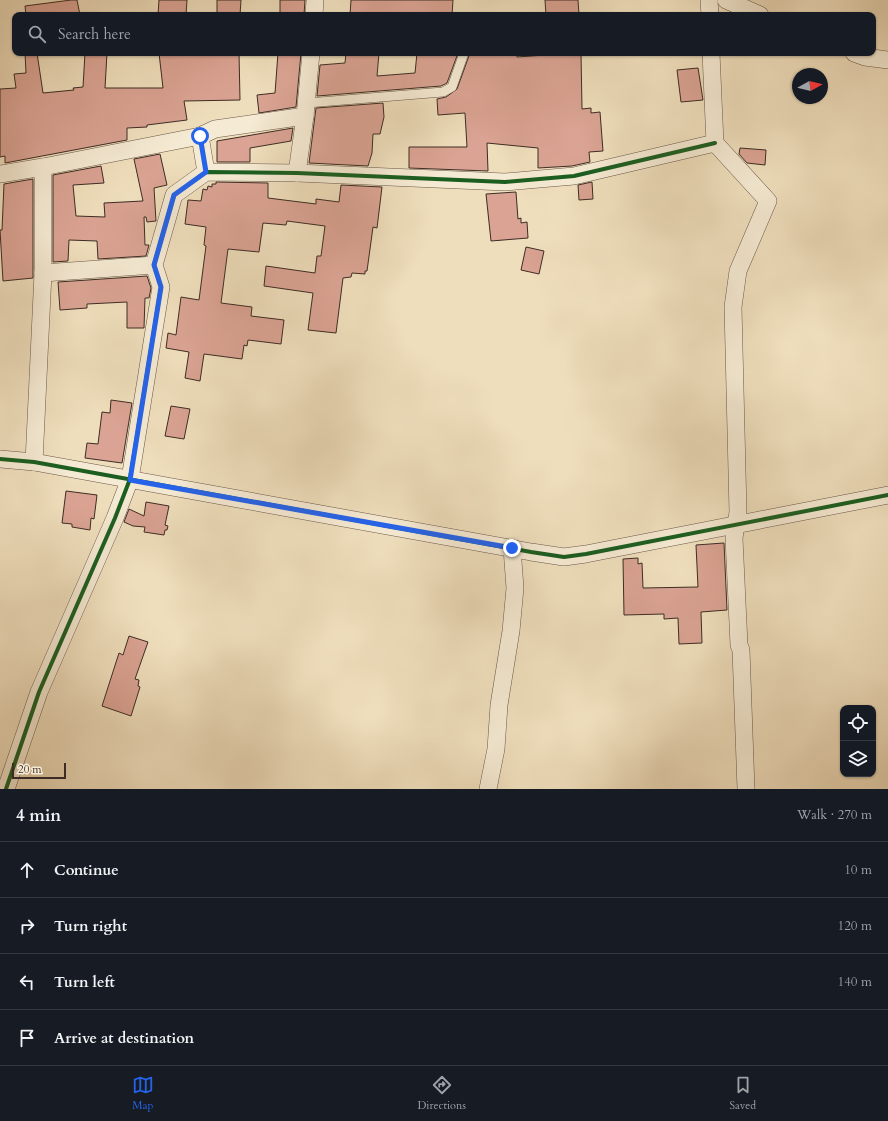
<!DOCTYPE html>
<html lang="en">
<head>
<meta charset="utf-8">
<style>
	:root { --surface:#171b24; --page:#242831; --text:#f1f3f6; --muted:#9ea1a6; --line:#363941; --accent:#2563eb }
	body { margin:0; font-family:Cardo,serif; background:var(--page); color:var(--text) }
	.controls { position:absolute; right:12px; bottom:12px; display:grid; overflow:hidden; border-radius:8px; box-shadow:0 1px 3px #0004 }
	.controls button { width:36px; height:36px; display:grid; place-items:center; padding:0; border:0; border-bottom:1px solid var(--line); background:var(--surface); color:var(--text); font:20px sans-serif }
	.compass { position:absolute; left:792px; top:68px; width:36px; height:36px; border-radius:50%; background:var(--surface); box-shadow:0 1px 3px #0004; rotate:82deg }
	.scale { position:absolute; left:12px; bottom:10px; width:54px; box-sizing:border-box; padding-left:4px; border:2px solid #3d2c24; border-top:0; font-size:11px; line-height:14px; white-space:nowrap; color:#3d2c24; -webkit-text-stroke:3px #f5ead3; paint-order:stroke }
	.stop { position:absolute; width:12px; height:12px; margin:-9px; border:3px solid #2563eb; border-radius:50%; background:#fff }
	.stop.end { background:#2563eb; border-color:#fff; box-shadow:0 1px 4px #0008 }
	.list { margin:0; padding:0; list-style:none }
	h2 { display:flex; justify-content:space-between; align-items:center; height:52px; margin:0; padding:0 16px; font-size:17px }
	h2 small { font-size:13px; font-weight:400; color:var(--muted) }
	.list li { display:grid; grid-template-columns:26px 1fr auto; gap:12px; align-items:center; box-sizing:border-box; height:56px; padding:0 16px; border-top:1px solid var(--line) }
	.list b { display:block; font-size:15px; white-space:nowrap }
	.list em { font-size:13px; font-style:normal; color:var(--muted) }
	.icon { flex:none; width:22px; height:22px; fill:none; stroke:currentColor; stroke-width:2; stroke-linecap:round; stroke-linejoin:round }
	.map { position:relative; flex:none; width:888px; height:789px; overflow:hidden }
	.search { position:absolute; background:var(--surface); box-shadow:0 1px 3px #0004; left:12px; right:12px; top:12px; height:44px; display:flex; align-items:center; gap:10px; box-sizing:border-box; padding:0 14px; border-radius:8px; color:var(--muted); font-size:15px }
	.sheet { height:276px; background:var(--surface) }
	nav { display:flex; justify-content:space-around; align-items:center; box-sizing:border-box; height:56px; border-top:1px solid var(--line); background:var(--surface); font-size:11px; color:var(--muted) }
	nav a { display:grid; justify-items:center; gap:2px }
	nav .on { color:var(--accent) }
	.map>svg:first-child { display:block }
	.building { fill:#daa393; stroke:#3d2c24 }
	.lines { fill:none; stroke-linecap:round; stroke-linejoin:round }
	.lane-casing { stroke:#6a584a; stroke-width:10 }
	.street-casing { stroke:#6a584a; stroke-width:18 }
	.lane { stroke:#f5ead3; stroke-width:9 }
	.street { stroke:#f5ead3; stroke-width:17 }
	.cycleway-casing { stroke:#f5ead3; stroke-width:6 }
	.cycleway { stroke:#1b5e20; stroke-width:4 }
	.route { stroke:#2563eb; stroke-width:5 }
</style>
</head>
<body>
<div class="map">
<svg width="888" height="789" viewBox="0 0 888 789">
	<rect width="100%" height="100%" fill="#efdebc"/>
	<filter id="stains"><feTurbulence type="fractalNoise" baseFrequency=".005" numOctaves="4"/><feColorMatrix values="0 0 0 0 .2 0 0 0 0 .09 0 0 0 0 .02 0 0 0 .5 -.17"/></filter>
	<radialGradient id="worn" r=".72"><stop offset=".6" stop-color="#630" stop-opacity="0"/><stop offset="1" stop-color="#630" stop-opacity=".3"/></radialGradient>
	<!-- building -->
	<g class="building">
		<polygon points="71,0 77,0 80,15 26,15 25,6"/>
		<polygon points="159,0 187,0 186,15 158,15"/>
		<polygon points="217,0 241,0 240,15 217,15"/>
		<polygon points="280,0 305,0 304,15 280,15"/>
		<polygon points="351,0 453,0 452,15 350,15"/>
		<polygon points="545,0 578,0 579,15 546,15"/>
		<polygon points="25,53 37,53 43,93 74,90 73,88 83,87 85,53 107,53 105,88 163,88 159,53 239,53 240,100 184,101 187,120 147,125 147,127 127,128 127,140 5,163 5,156 0,157 0,89 16,88 14,74 26,73"/>
		<polygon points="278,53 301,53 296,107 259,113 257,95 275,93"/>
		<polygon points="346,53 379,53 377,76 415,73 417,53 458,53 447,83 441,86 317,96 320,65 345,63"/>
		<polygon points="470,53 517,53 517,57 545,55 545,53 581,53 582,109 591,108 591,113 600,112 603,151 589,152 590,162 572,166 538,168 538,148 487,143 488,171 409,168 409,147 467,147 465,113 438,115 437,99 446,97 457,89"/>
		<polygon points="698,68 703,100 681,102 677,70"/>
		<polygon points="383,103 384,117 380,134 373,134 372,153 368,166 309,163 316,108"/>
		<polygon points="293,128 291,141 250,148 250,162 217,162 217,141"/>
		<polygon points="740,148 766,150 765,165 747,163 739,154"/>
		<polygon points="160,154 167,185 154,188 156,221 147,222 146,217 144,217 145,245 149,245 146,256 98,259 97,241 69,240 68,261 53,262 53,175 101,166 104,183 73,185 76,216 105,217 104,203 143,201 134,159"/>
		<polygon points="33,179 33,278 3,281 0,230 2,230 4,184"/>
		<polygon points="216,182 268,183 268,198 316,204 316,199 339,202 341,185 382,187 377,228 373,227 367,271 365,271 365,274 352,273 351,277 343,278 336,333 308,330 313,293 264,286 266,266 315,273 317,256 321,256 325,226 287,221 286,225 263,223 259,252 228,249 221,303 252,307 251,316 284,320 281,344 248,340 247,346 244,345 242,359 204,354 200,381 185,378 189,352 166,348 168,333 176,335 181,297 199,300 206,246 204,245 206,227 185,224 188,200 201,201 203,189 207,190 208,186 212,187 212,184 216,184"/>
		<polygon points="592,182 593,199 579,200 578,185"/>
		<polygon points="516,192 518,219 521,218 521,223 527,222 528,238 491,241 486,194"/>
		<polygon points="526,247 544,251 539,274 521,270"/>
		<polygon points="147,276 151,288 149,298 145,298 144,328 127,328 127,302 87,304 87,308 60,310 58,282"/>
		<polygon points="111,400 132,403 122,463 85,458 87,443 98,444 102,412 110,413"/>
		<polygon points="171,406 190,409 184,439 165,436"/>
		<polygon points="66,491 97,495 94,519 91,518 90,530 72,527 72,524 62,523"/>
		<polygon points="146,502 169,506 165,525 168,526 167,530 165,530 164,535 144,532 145,527 133,526 124,522 129,509 144,516"/>
		<polygon points="724,543 727,610 701,612 702,643 679,644 678,618 664,619 664,614 624,615 623,559 638,558 638,564 642,563 643,588 698,587 696,545"/>
		<polygon points="129,636 148,642 135,679 139,680 138,686 140,687 131,716 102,706 119,653 123,655"/>
	</g>
	<g class="lines">
		<defs>
			<polyline id="lane" points="307,103 443,92 452,87 464,53"/>
			<g id="street">
				<polyline points="709,0 710,15"/>
				<polyline points="726,0 760,15"/>
				<polyline points="314,15 315,0"/>
				<polyline points="711,53 715,143 768,201 738,271 733,307 738,512 734,538 739,645 741,650 746,789"/>
				<polyline points="854,53 865,57 888,60"/>
				<polyline points="200,136 206,172"/>
				<polyline points="43,167 43,273"/>
				<polyline points="297,173 305,116 311,53"/>
				<polyline points="0,174 43,167 200,136 215,129 305,116"/>
				<polyline points="0,459 34,462 531,552 564,557 586,554 888,495"/>
				<polyline points="34,462 43,273 154,265"/>
				<polyline points="6,789 39,692 115,518 130,479 161,287 154,265 174,195 206,172 297,173 505,182 574,176 715,143"/>
				<polyline points="488,789 496,749 499,705 511,631 515,588 512,548"/>
			</g>
		</defs>
		<!-- lane casing -->
		<use href="#lane" class="lane-casing"/>
		<!-- street casing -->
		<use href="#street" class="street-casing"/>
		<!-- lane -->
		<use href="#lane" class="lane"/>
		<!-- street -->
		<use href="#street" class="street"/>
		<defs>
			<g id="cycleway">
				<polyline points="0,459 34,462 531,552 564,557 586,554 888,495"/>
				<polyline points="6,789 39,692 115,518 130,479 161,287 154,265 174,195 206,172 297,173 505,182 574,176 715,143"/>
			</g>
		</defs>
		<!-- cycleway casing -->
		<use href="#cycleway" class="cycleway-casing"/>
		<!-- cycleway -->
		<use href="#cycleway" class="cycleway"/>
	</g>
	<g class="lines">
		<!-- route -->
		<polyline class="route" points="200,136 206,172 174,195 154,265 161,287 130,480 512,548"/>
	</g>
	<rect width="100%" height="100%" filter="url(#stains)"/>
	<rect width="100%" height="100%" fill="url(#worn)"/>
</svg>
<div class="controls">
<button><svg class="icon" aria-label="locate" viewBox="0 0 24 24"><circle cx="12" cy="12" r="6"/><path d="M12 2v4M12 18v4M2 12h4M18 12h4"/></svg></button>
<button><svg class="icon" aria-label="layers" viewBox="0 0 24 24"><path d="M12 4l9 5-9 5-9-5zM3 14l9 5 9-5"/></svg></button>
</div>
<svg class="compass" viewBox="-18 -18 36 36"><path d="M0-13l5 13h-10z" fill="#e53935"/><path d="M0 13l5-13h-10z" fill="#9ea1a6"/></svg>
<div class="scale">20 m</div>
<div class="stop" style="left:200px;top:136px"></div>
<div class="stop end" style="left:512px;top:548px"></div>
<div class="search"><svg class="icon" aria-label="search" viewBox="0 0 24 24"><circle cx="10" cy="10" r="6"/><path d="M15 15l6 6"/></svg>Search here</div>
</div>
<section class="sheet">
<h2>4 min<small>Walk · 270 m</small></h2>
<ul class="list">
<li><svg class="icon" aria-label="ahead" viewBox="0 0 24 24"><path d="M12 20V5M6 11l6-6 6 6"/></svg><div><b>Continue</b></div><em>10 m</em></li>
<li><svg class="icon" aria-label="right" viewBox="0 0 24 24"><path d="M7 20v-9h11M14 6l5 5-5 5"/></svg><div><b>Turn right</b></div><em>120 m</em></li>
<li><svg class="icon" aria-label="left" viewBox="0 0 24 24"><path d="M17 20v-9H6M10 6l-5 5 5 5"/></svg><div><b>Turn left</b></div><em>140 m</em></li>
<li><svg class="icon" aria-label="arrive" viewBox="0 0 24 24"><path d="M6 21V4h12l-3 4 3 4H6"/></svg><div><b>Arrive at destination</b></div></li>
</ul>
</section>
<nav>
<a class="on"><svg class="icon" aria-label="map" viewBox="0 0 24 24"><path d="M3 6l6-2 6 2 6-2v14l-6 2-6-2-6 2zM9 4v14M15 6v14"/></svg>Map</a>
<a><svg class="icon" aria-label="directions" viewBox="0 0 24 24"><path d="M12 3l9 9-9 9-9-9zM9 14v-3h6M13 9l2 2-2 2"/></svg>Directions</a>
<a><svg class="icon" aria-label="saved" viewBox="0 0 24 24"><path d="M7 4h10v16l-5-4-5 4z"/></svg>Saved</a>
</nav>
</body>
</html>
